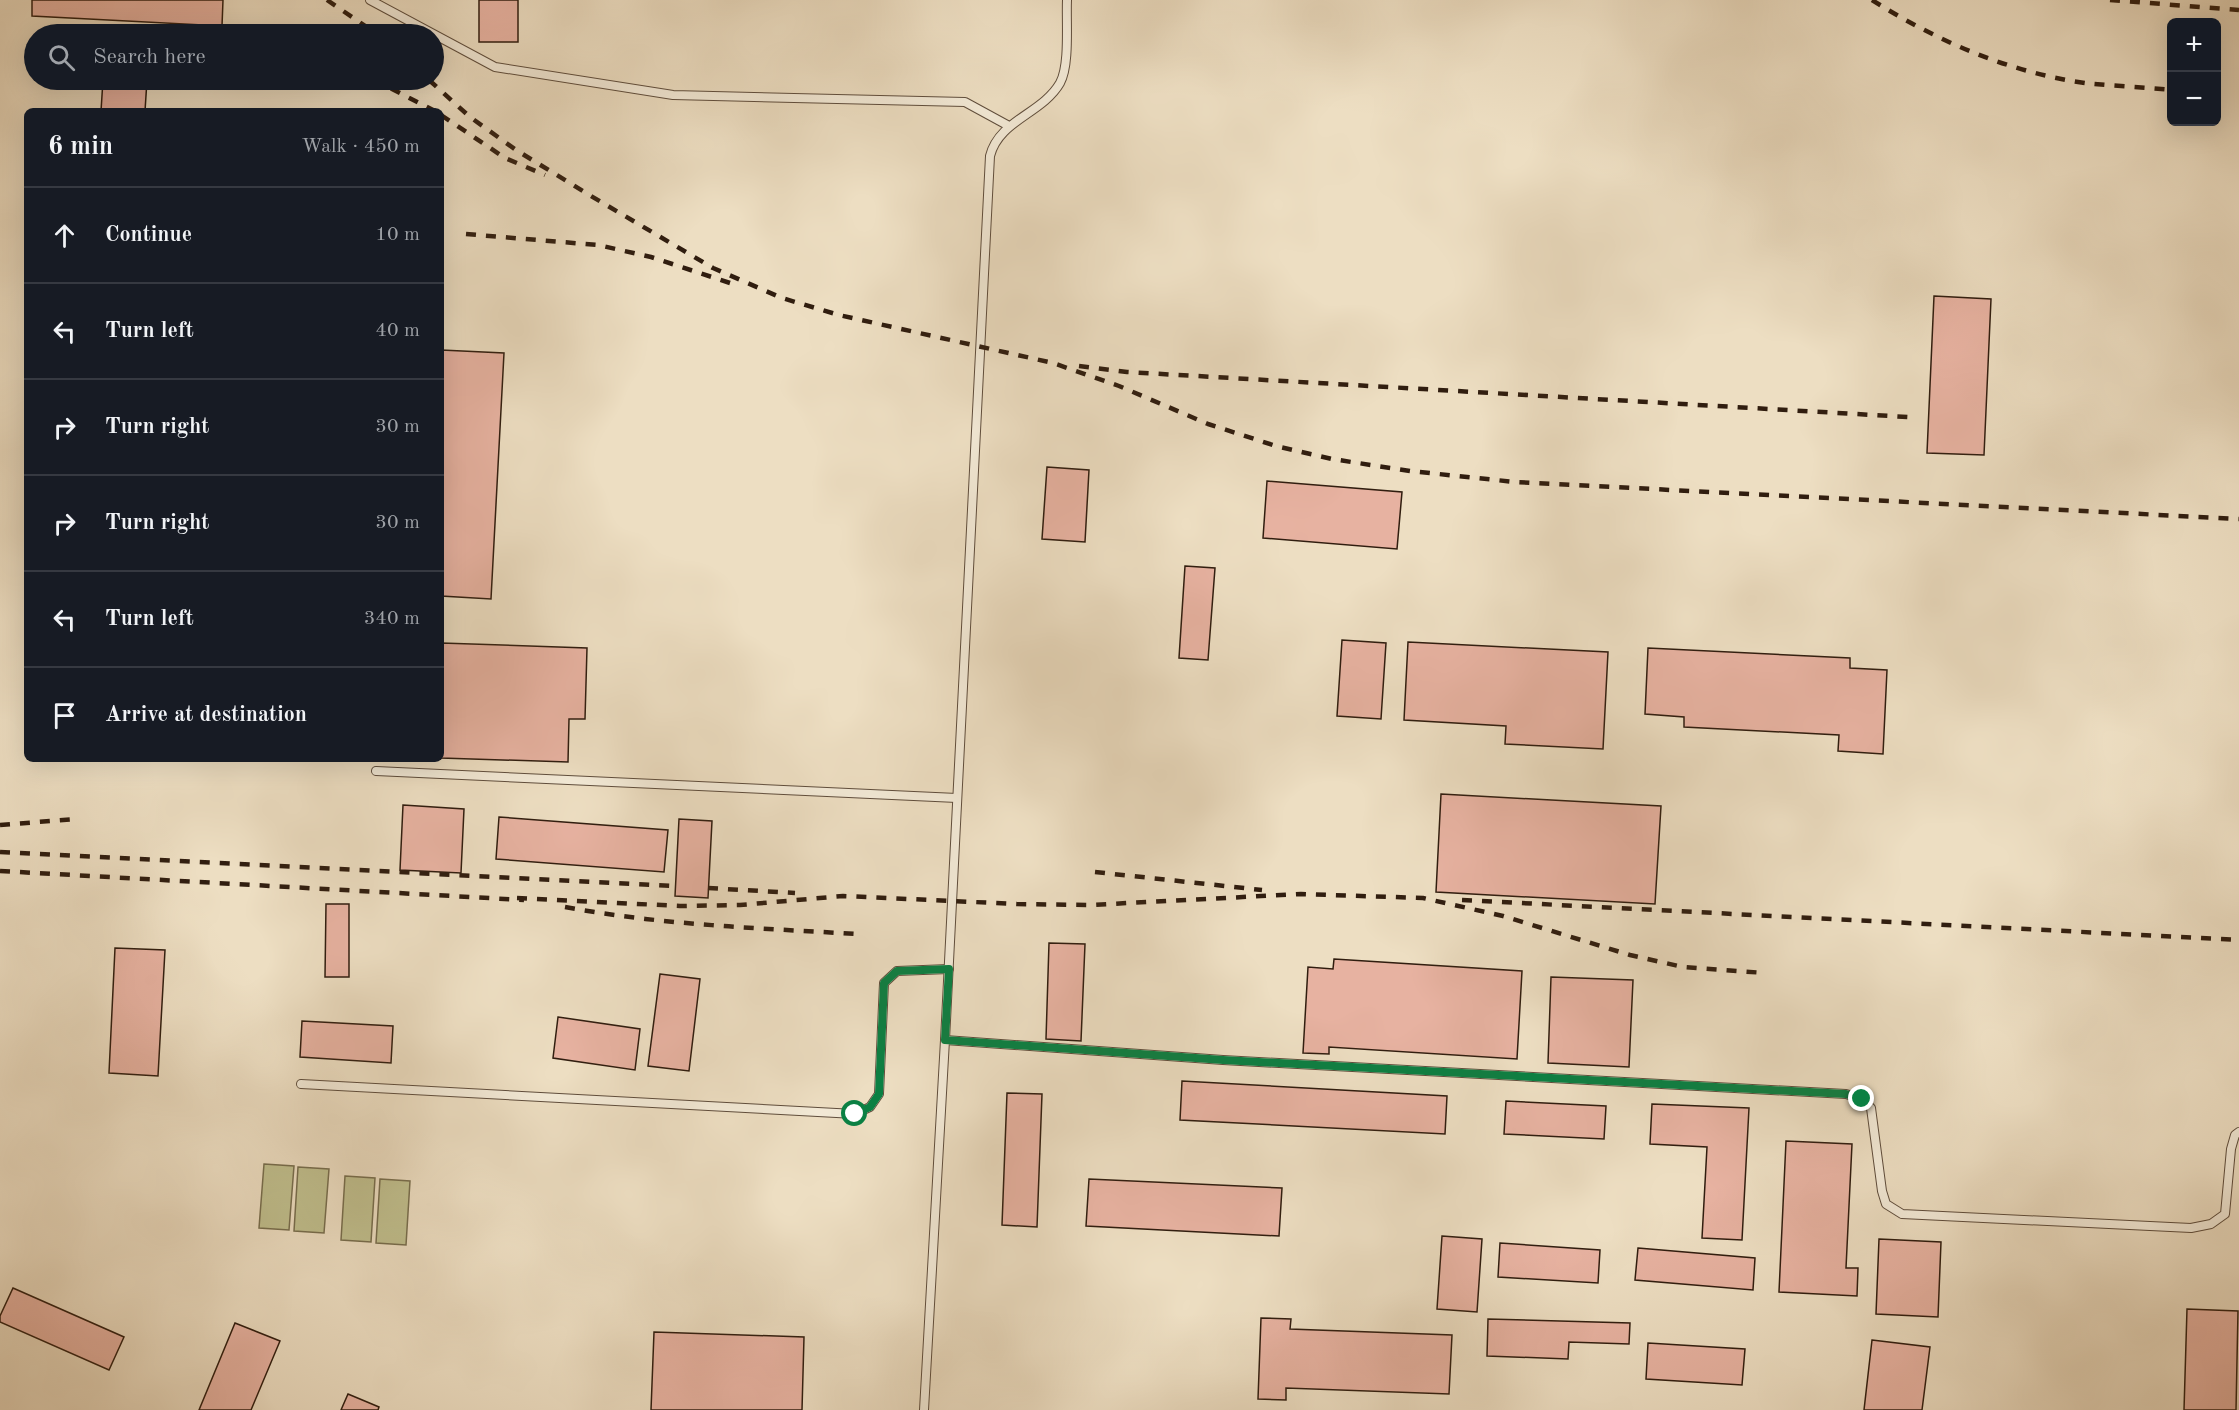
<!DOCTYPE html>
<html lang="en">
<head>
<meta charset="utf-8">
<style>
	:root { --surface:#171b24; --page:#242831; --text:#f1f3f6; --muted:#9ea1a6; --line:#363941 }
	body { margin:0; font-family:"Old Standard TT",serif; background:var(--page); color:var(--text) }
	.controls { position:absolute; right:18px; top:18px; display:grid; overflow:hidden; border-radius:9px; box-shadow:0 6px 24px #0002 }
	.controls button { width:54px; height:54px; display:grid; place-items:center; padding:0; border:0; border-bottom:2px solid var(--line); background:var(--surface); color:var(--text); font:30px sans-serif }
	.stop { position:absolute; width:18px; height:18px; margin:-14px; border:4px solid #0b8043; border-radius:50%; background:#fff }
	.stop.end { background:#0b8043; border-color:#fff; box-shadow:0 2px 6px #0008 }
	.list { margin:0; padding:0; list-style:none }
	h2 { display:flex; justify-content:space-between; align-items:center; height:78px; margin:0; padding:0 24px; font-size:26px }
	h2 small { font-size:20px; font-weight:400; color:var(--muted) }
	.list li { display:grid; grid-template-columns:39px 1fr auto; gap:18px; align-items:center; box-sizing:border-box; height:96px; padding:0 24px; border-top:2px solid var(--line) }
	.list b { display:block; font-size:22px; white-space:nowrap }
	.list em { font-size:20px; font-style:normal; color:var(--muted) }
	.icon { flex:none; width:33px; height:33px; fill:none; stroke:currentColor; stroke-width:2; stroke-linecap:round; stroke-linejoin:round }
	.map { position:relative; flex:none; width:2239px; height:1410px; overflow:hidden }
	.search { position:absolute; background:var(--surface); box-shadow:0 6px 24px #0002; left:24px; top:24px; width:420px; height:66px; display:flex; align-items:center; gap:15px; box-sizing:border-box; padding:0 21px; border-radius:33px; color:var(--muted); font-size:22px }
	.panel { position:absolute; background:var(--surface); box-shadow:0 6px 24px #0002; left:24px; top:108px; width:420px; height:654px; border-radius:9px }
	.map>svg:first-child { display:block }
	.green { fill:#c0bf8e; stroke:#786e4e; stroke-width:1.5 }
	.building { fill:#e7b2a1; stroke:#301d0f; stroke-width:1.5 }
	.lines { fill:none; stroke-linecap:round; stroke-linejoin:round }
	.lane-casing { stroke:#5f4d3c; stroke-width:10 }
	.lane { stroke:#f3ead7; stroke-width:8 }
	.rail { stroke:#301d0f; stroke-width:4.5; stroke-dasharray:10 10; stroke-linecap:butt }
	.route { stroke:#0b8043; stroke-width:8 }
</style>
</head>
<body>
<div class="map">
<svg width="2239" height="1410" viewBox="0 0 2239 1410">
	<rect width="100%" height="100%" fill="#eddec2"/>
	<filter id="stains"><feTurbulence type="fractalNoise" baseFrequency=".00333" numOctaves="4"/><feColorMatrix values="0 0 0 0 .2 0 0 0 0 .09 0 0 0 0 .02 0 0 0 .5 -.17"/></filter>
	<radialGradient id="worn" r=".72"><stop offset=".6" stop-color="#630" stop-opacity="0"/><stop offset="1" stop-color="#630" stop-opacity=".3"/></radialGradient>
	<!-- green -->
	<g class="green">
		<polygon points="264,1164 294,1166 289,1230 259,1228"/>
		<polygon points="298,1167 329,1169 324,1233 294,1231"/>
		<polygon points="345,1176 375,1178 371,1242 341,1240"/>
		<polygon points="380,1179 410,1181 406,1245 376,1243"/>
	</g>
	<!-- building -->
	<g class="building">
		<polygon points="32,0 223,0 222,26 32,16"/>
		<rect x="479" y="0" width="39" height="42"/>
		<polygon points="103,80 147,80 145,111 101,111"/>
		<polygon points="1934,296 1991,299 1984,455 1927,453"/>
		<polygon points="441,350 504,353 491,599 441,596"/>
		<polygon points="1047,467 1089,470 1085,542 1042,539"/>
		<polygon points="1267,481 1402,492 1397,549 1263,538"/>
		<polygon points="1185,566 1215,568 1208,660 1179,658"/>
		<polygon points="1342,640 1386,643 1381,719 1337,716"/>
		<polygon points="1408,642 1608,652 1603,749 1505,744 1506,726 1404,720"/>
		<polygon points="441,643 587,648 585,719 569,719 568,762 441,758"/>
		<polygon points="1648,648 1850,658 1850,668 1887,670 1883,754 1838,751 1839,735 1684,727 1684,717 1645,714"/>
		<polygon points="1441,794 1661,806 1655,904 1436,892"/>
		<polygon points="403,805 464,809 461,873 400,870"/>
		<polygon points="499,817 668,830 664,872 496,859"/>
		<polygon points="679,819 712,821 708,898 675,896"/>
		<polygon points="326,904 349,904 349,977 325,977"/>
		<polygon points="1049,943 1085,944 1081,1041 1046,1039"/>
		<polygon points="115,948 165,950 158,1076 109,1073"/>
		<polygon points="1334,959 1522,971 1517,1059 1329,1047 1329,1054 1303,1053 1308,967 1333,969"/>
		<polygon points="660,974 700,979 689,1071 648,1066"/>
		<polygon points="1551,977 1633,980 1629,1067 1548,1063"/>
		<polygon points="558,1017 640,1029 635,1070 553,1058"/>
		<polygon points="302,1021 393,1026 391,1063 300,1057"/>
		<polygon points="1182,1081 1447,1096 1445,1134 1180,1120"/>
		<polygon points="1007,1093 1042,1094 1037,1227 1002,1225"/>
		<polygon points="1506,1101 1606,1106 1604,1139 1504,1134"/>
		<polygon points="1652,1104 1749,1108 1742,1240 1702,1238 1707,1147 1650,1144"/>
		<polygon points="1786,1141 1852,1144 1846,1268 1858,1268 1857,1296 1779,1292"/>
		<polygon points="1089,1179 1282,1188 1279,1236 1086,1226"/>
		<polygon points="1442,1236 1482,1239 1477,1312 1437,1309"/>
		<polygon points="1879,1239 1941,1242 1938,1317 1876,1314"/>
		<polygon points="1500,1243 1600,1250 1598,1283 1498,1277"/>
		<polygon points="1638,1248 1755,1258 1753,1290 1635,1280"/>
		<polygon points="13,1288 124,1337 109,1370 0,1322 0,1316"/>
		<polygon points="2187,1309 2238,1311 2236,1410 2184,1410"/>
		<polygon points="1261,1318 1291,1319 1290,1329 1452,1335 1449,1394 1286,1388 1286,1400 1258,1399"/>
		<polygon points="1488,1319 1630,1323 1629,1344 1569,1342 1568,1359 1487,1356"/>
		<polygon points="235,1323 280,1341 251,1410 199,1410"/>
		<polygon points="654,1332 804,1337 802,1410 651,1410"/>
		<polygon points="1872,1340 1930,1347 1922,1410 1864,1410"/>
		<polygon points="1648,1343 1745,1349 1742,1385 1646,1379"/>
		<polygon points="348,1394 379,1407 378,1410 341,1410"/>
	</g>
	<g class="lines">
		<defs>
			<g id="lane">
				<polyline points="370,0 495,67 673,95 965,102 1009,126"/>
				<polyline points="376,771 957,798"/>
				<polyline points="945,1040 1223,1060 1846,1094 1862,1099 1871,1108 1882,1191 1886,1204 1902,1214 2191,1228 2211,1224 2225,1214 2231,1149 2235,1135 2239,1132"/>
				<polyline points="301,1084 855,1114 870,1107 879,1094 884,983 897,971 949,969"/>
				<path d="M924,1410L945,1040L990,156C999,120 1042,114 1060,83C1070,65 1066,22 1067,0"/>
			</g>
		</defs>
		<!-- lane casing -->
		<use href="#lane" class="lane-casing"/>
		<!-- lane -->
		<use href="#lane" class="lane"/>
		<!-- rail -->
		<g class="rail">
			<polyline points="327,0 377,34"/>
			<path d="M1872,0C1937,41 2008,72 2085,83C2113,86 2143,87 2172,90"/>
			<polyline points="2110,0 2239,10"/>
			<polyline points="352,80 390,88 435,111"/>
			<polyline points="429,80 470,117 516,150 591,196 713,268 782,298 839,315 1053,363 1119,386 1208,424 1276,446 1332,459 1410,471 1515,482 2239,519"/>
			<polyline points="441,115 505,158 545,175"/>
			<polyline points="466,234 598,245 651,257 730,283"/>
			<polyline points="1079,366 1127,372 1908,417"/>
			<polyline points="0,825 76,819"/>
			<polyline points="0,852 675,886"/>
			<polyline points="0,871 524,900"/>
			<polyline points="1095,872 1262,890"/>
			<polyline points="708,888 795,893"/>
			<polyline points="517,898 680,906 740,905 843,896 1017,904 1090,905 1301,894 1423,898 1503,916 1630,955 1683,967 1765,973"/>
			<polyline points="1462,900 2239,940"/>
			<path d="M565,907C661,925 759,928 856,934"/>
		</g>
	</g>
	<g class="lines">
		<!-- route -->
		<polyline class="route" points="855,1114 870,1107 879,1094 884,983 897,971 949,969 945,1040 1223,1060 1846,1094 1862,1099"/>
	</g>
	<rect width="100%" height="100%" filter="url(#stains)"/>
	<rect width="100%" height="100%" fill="url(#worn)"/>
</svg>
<div class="controls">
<button>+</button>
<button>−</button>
</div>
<div class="stop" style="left:855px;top:1114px"></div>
<div class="stop end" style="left:1862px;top:1099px"></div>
<div class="search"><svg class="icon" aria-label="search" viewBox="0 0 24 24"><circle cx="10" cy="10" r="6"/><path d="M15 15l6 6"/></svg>Search here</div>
<section class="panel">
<h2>6 min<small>Walk · 450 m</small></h2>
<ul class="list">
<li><svg class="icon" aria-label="ahead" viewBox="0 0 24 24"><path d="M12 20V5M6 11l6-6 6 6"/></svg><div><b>Continue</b></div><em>10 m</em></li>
<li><svg class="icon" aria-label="left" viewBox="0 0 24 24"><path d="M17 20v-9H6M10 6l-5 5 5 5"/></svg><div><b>Turn left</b></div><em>40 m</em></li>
<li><svg class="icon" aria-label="right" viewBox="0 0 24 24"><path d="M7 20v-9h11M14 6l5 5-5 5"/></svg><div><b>Turn right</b></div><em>30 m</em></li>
<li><svg class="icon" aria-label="right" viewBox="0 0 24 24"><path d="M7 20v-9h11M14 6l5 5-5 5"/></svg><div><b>Turn right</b></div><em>30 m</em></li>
<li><svg class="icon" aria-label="left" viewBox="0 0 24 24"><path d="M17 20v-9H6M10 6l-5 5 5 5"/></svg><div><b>Turn left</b></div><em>340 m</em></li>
<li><svg class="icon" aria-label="arrive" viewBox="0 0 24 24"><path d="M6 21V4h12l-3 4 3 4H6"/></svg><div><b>Arrive at destination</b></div></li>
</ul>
</section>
</div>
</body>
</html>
